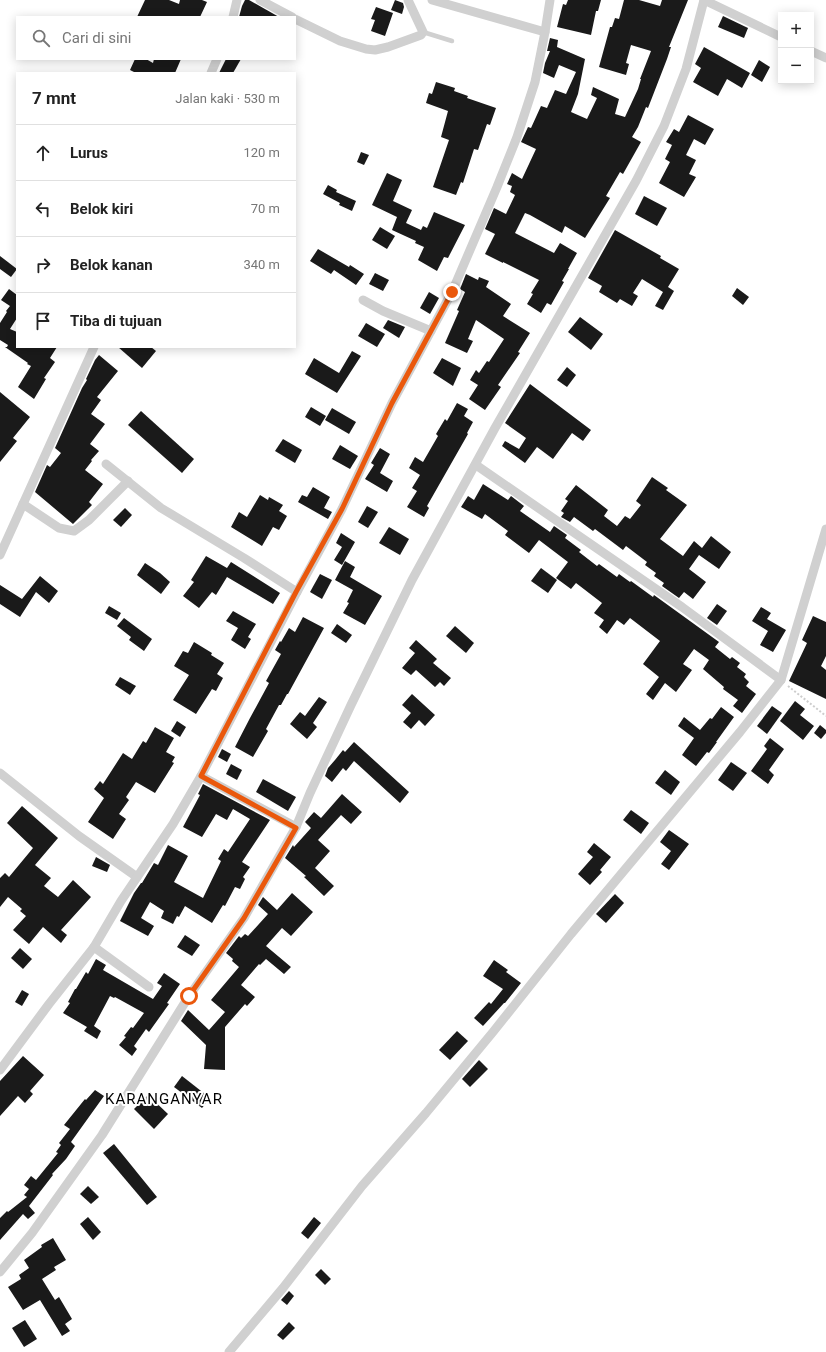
<!DOCTYPE html>
<html lang="id">
<head>
<meta charset="utf-8">
<style>
	:root { --surface:#fff; --page:#f6f6f6; --text:#222; --muted:#767676; --line:#e0e0e0 }
	body { margin:0; font-family:Roboto,sans-serif; background:var(--page); color:var(--text) }
	.controls { position:absolute; right:12px; top:12px; display:grid; overflow:hidden; border-radius:0px; box-shadow:0 2px 10px #0003 }
	.controls button { width:36px; height:36px; display:grid; place-items:center; padding:0; border:0; border-bottom:1px solid var(--line); background:var(--surface); color:var(--text); font:20px sans-serif }
	.stop { position:absolute; width:12px; height:12px; margin:-9px; border:3px solid #ea580c; border-radius:50%; background:#fff }
	.stop.end { background:#ea580c; border-color:#fff; box-shadow:0 1px 4px #0008 }
	.list { margin:0; padding:0; list-style:none }
	h2 { display:flex; justify-content:space-between; align-items:center; height:52px; margin:0; padding:0 16px; font-size:17px }
	h2 small { font-size:13px; font-weight:400; color:var(--muted) }
	.list li { display:grid; grid-template-columns:26px 1fr auto; gap:12px; align-items:center; box-sizing:border-box; height:56px; padding:0 16px; border-top:1px solid var(--line) }
	.list b { display:block; font-size:15px; white-space:nowrap }
	.list em { font-size:13px; font-style:normal; color:var(--muted) }
	.icon { flex:none; width:22px; height:22px; fill:none; stroke:currentColor; stroke-width:2; stroke-linecap:round; stroke-linejoin:round }
	.map { position:relative; flex:none; width:826px; height:1352px; overflow:hidden }
	.search { position:absolute; background:var(--surface); box-shadow:0 2px 10px #0003; left:16px; top:16px; width:280px; height:44px; display:flex; align-items:center; gap:10px; box-sizing:border-box; padding:0 14px; border-radius:0px; color:var(--muted); font-size:15px }
	.panel { position:absolute; background:var(--surface); box-shadow:0 2px 10px #0003; left:16px; top:72px; width:280px; height:276px; border-radius:0px }
	.map>svg:first-child { display:block }
	.building { fill:#1a1a1a }
	.lines { fill:none; stroke-linecap:round; stroke-linejoin:round }
	.path { stroke:#cdcdcd; stroke-width:2; stroke-dasharray:2 2; stroke-linecap:butt }
	.service { stroke:#d0d0d0; stroke-width:4.5 }
	.minor { stroke:#d0d0d0; stroke-width:9 }
	.route { stroke:#ea580c; stroke-width:5 }
	.labels { text-anchor:middle; stroke-width:4; stroke-linejoin:round; paint-order:stroke }
	.quarter-label { font-size:15px; letter-spacing:1px; fill:#000; stroke:#fff }
</style>
</head>
<body>
<div class="map">
<svg width="826" height="1352" viewBox="0 0 826 1352">
	<rect width="100%" height="100%" fill="#fff"/>
	<!-- building -->
	<g class="building">
		<polygon points="145,0 169,0 179,4 180,0 202,0 207,2 200,17 137,17"/>
		<polygon points="245,0 249,0 279,17 239,17 242,6"/>
		<polygon points="395,0 403,3 404,7 402,14 391,10"/>
		<polygon points="568,0 601,0 598,11 596,11 591,35 557,27 563,4 566,5"/>
		<polygon points="624,0 639,0 660,6 662,0 688,0 669,47 671,47 667,59 648,108 646,107 638,127 632,137 641,142 623,174 620,172 606,196 610,198 585,238 565,226 562,233 530,215 525,213 515,233 554,253 560,243 577,253 568,269 569,269 562,281 564,282 551,305 547,303 541,313 527,304 533,294 531,293 539,280 503,262 503,263 485,254 495,234 485,229 494,208 506,214 515,195 510,192 512,186 507,184 512,173 522,179 536,149 521,142 528,127 531,128 541,106 547,108 555,90 566,94 576,72 559,65 554,78 543,73 545,63 550,51 547,51 550,38 558,40 557,47 585,59 578,94 571,112 587,119 597,98 591,95 593,87 619,99 615,114 625,117 638,89 641,79 640,79 651,51 631,45 626,63 629,64 626,75 599,67 610,27 612,27 615,18 619,19"/>
		<polygon points="376,7 393,13 385,36 371,31 375,20 371,19"/>
		<polygon points="723,16 748,28 744,38 718,27"/>
		<polygon points="704,47 750,73 742,88 727,79 718,96 693,82 701,68 695,64"/>
		<polygon points="135,59 146,59 153,63 154,59 181,59 175,73 136,73 130,70"/>
		<polygon points="226,59 241,59 233,73 219,73"/>
		<polygon points="759,60 770,67 762,82 751,75"/>
		<polygon points="436,82 455,88 454,91 468,96 467,98 496,108 490,125 487,124 478,150 474,149 463,183 461,182 456,195 433,187 449,140 441,137 448,111 426,103 429,93 432,94"/>
		<polygon points="688,115 714,129 705,145 694,139 686,155 696,160 689,174 696,177 684,197 659,183 670,162 665,159 672,145 666,142 674,129 679,132"/>
		<polygon points="361,152 369,155 364,165 357,162"/>
		<polygon points="387,173 402,180 393,201 412,210 406,223 421,230 423,226 427,228 434,212 465,225 448,258 444,257 437,271 418,260 424,247 415,243 416,241 392,230 397,217 372,205"/>
		<polygon points="328,185 337,190 336,192 356,201 352,211 339,205 340,203 323,194"/>
		<polygon points="644,196 667,208 657,226 635,214"/>
		<polygon points="380,227 395,236 387,249 372,240"/>
		<polygon points="615,230 661,256 660,258 679,269 668,287 674,291 663,310 655,306 663,292 642,279 633,293 638,296 632,306 620,299 617,303 599,292 602,286 588,278"/>
		<polygon points="318,249 349,267 350,265 364,274 356,285 334,270 331,274 310,261"/>
		<polygon points="0,256 17,269 11,277 0,269"/>
		<polygon points="375,273 389,280 383,291 369,284"/>
		<polygon points="466,274 478,280 479,277 489,281 486,287 511,304 503,316 530,333 518,352 520,353 498,385 501,387 485,410 469,399 478,385 470,380 476,370 479,373 487,361 489,362 504,339 476,320 468,339 473,341 467,353 445,343 459,311 457,310 465,292 460,289"/>
		<polygon points="737,288 749,297 743,305 732,296"/>
		<polygon points="9,289 17,295 17,318 10,329 17,332 17,347 57,347 50,358 55,362 44,378 46,379 34,399 18,387 31,366 27,364 28,363 5,347 7,347 8,345 0,340 0,323 7,312 6,311 10,306 1,300"/>
		<polygon points="429,292 439,298 430,314 420,308"/>
		<polygon points="580,317 603,334 591,350 568,332"/>
		<polygon points="388,320 405,327 399,338 383,328"/>
		<polygon points="366,323 385,334 377,347 358,336"/>
		<polygon points="118,347 151,347 156,351 142,368"/>
		<polygon points="352,351 361,356 337,393 305,374 314,358 339,373"/>
		<polygon points="99,355 118,371 97,397 101,400 91,414 105,424 90,444 99,451 91,460 92,461 85,470 103,484 89,502 92,505 73,524 35,492 47,465 50,467 61,453 55,448 82,388 87,380 86,379 95,360"/>
		<polygon points="442,358 461,368 453,386 433,373"/>
		<polygon points="567,367 576,375 567,387 557,380"/>
		<polygon points="530,384 591,430 583,441 572,433 553,459 537,447 525,463 502,446 505,441 519,449 526,438 505,423"/>
		<polygon points="0,392 30,417 13,438 17,441 0,462"/>
		<polygon points="457,403 468,409 464,416 473,422 467,433 468,434 427,506 429,508 424,517 407,507 417,491 412,488 420,475 409,468 415,457 423,462 438,436 436,434 445,419 447,421"/>
		<polygon points="311,407 326,416 320,426 305,417"/>
		<polygon points="332,408 356,422 349,434 325,420"/>
		<polygon points="141,411 194,459 182,473 128,425"/>
		<polygon points="283,439 302,450 295,463 275,451"/>
		<polygon points="340,445 358,456 350,469 332,459"/>
		<polygon points="380,448 390,454 380,473 393,481 387,492 365,479 374,465 371,463"/>
		<polygon points="652,477 668,488 666,490 687,505 660,539 683,556 694,541 702,548 711,536 731,552 719,569 699,555 689,569 706,582 693,599 684,592 679,598 662,586 664,583 654,576 656,573 645,565 647,562 626,546 623,550 595,529 593,531 574,517 570,522 561,517 564,513 561,511 568,501 565,499 576,485 608,510 604,516 617,526 625,516 630,519 641,505 636,501"/>
		<polygon points="483,484 508,500 511,496 524,506 520,511 550,532 554,526 567,535 565,538 581,550 579,552 597,566 599,564 617,577 619,574 630,582 631,581 653,597 654,595 719,642 715,647 730,659 732,657 740,663 737,667 746,674 744,677 749,682 746,686 756,694 742,713 733,706 738,700 723,689 724,687 703,669 709,660 694,649 683,664 692,670 676,692 665,683 653,700 646,694 659,677 643,664 660,641 630,618 624,625 617,620 607,634 599,627 604,620 594,613 602,603 576,583 571,589 556,578 568,562 539,540 529,553 505,535 508,531 485,514 482,519 461,507 468,496 474,500"/>
		<polygon points="313,487 330,497 324,508 332,512 328,519 298,502 302,495 307,497"/>
		<polygon points="260,495 268,500 269,497 283,505 279,511 287,516 279,530 273,527 262,546 231,527 239,512 247,517"/>
		<polygon points="367,506 378,512 368,528 358,522"/>
		<polygon points="125,508 132,515 121,527 113,520"/>
		<polygon points="389,527 409,539 400,555 379,543"/>
		<polygon points="341,533 355,542 342,565 334,560 342,547 336,543"/>
		<polygon points="206,556 227,568 231,562 280,593 273,604 227,577 216,595 212,592 199,608 183,596 194,582 191,580"/>
		<polygon points="345,561 355,567 350,577 382,596 365,625 343,613 349,603 347,602 353,590 335,580"/>
		<polygon points="145,563 160,573 170,582 161,594 137,575"/>
		<polygon points="541,568 557,580 548,593 531,581"/>
		<polygon points="320,574 332,580 322,599 310,592"/>
		<polygon points="40,576 58,591 49,603 36,592 20,617 0,604 0,585 22,599"/>
		<polygon points="717,604 727,611 717,625 707,618"/>
		<polygon points="109,606 121,613 117,620 105,613"/>
		<polygon points="761,607 771,613 767,619 786,630 773,652 760,645 768,631 752,621"/>
		<polygon points="233,611 256,624 248,637 251,639 245,649 231,640 238,628 226,621"/>
		<polygon points="813,616 826,622 826,656 821,666 826,670 826,699 789,681 807,643 802,640"/>
		<polygon points="303,617 324,628 288,694 287,694 281,705 279,705 266,729 268,731 253,757 235,747 250,718 269,683 266,681 281,654 275,650 280,641 281,642 289,628 295,632"/>
		<polygon points="124,618 152,639 144,651 129,640 131,637 117,626"/>
		<polygon points="337,624 352,635 346,643 331,633"/>
		<polygon points="455,626 474,643 466,653 446,636"/>
		<polygon points="416,640 437,659 433,663 451,678 444,686 440,682 435,687 416,670 411,675 402,668 415,653 409,648"/>
		<polygon points="194,642 212,653 211,655 224,663 217,674 223,678 216,691 212,689 196,714 173,700 189,675 174,666 183,651 188,653"/>
		<polygon points="120,677 136,686 130,695 115,685"/>
		<polygon points="412,694 435,715 425,726 419,720 411,729 403,722 411,713 402,705"/>
		<polygon points="319,697 327,702 313,723 317,727 307,739 290,724 300,712 305,716"/>
		<polygon points="795,701 805,709 800,715 814,726 803,740 780,721"/>
		<polygon points="772,706 782,713 767,734 757,726"/>
		<polygon points="721,707 734,717 716,742 717,742 709,753 707,752 696,766 682,755 694,738 678,726 684,717 700,730 710,718 712,719"/>
		<polygon points="177,721 186,727 180,737 171,731"/>
		<polygon points="820,725 826,730 826,733 821,739 814,733"/>
		<polygon points="155,727 174,738 166,752 175,757 172,762 174,763 155,793 136,782 126,797 129,800 119,814 126,819 113,839 88,822 104,798 94,789 100,781 103,784 123,753 132,759 143,741 146,743"/>
		<polygon points="770,738 784,749 769,770 774,775 768,784 751,771 767,749 764,746"/>
		<polygon points="354,742 409,792 400,803 354,761 346,771 343,768 332,782 325,776 328,768 335,760 343,750 345,752"/>
		<polygon points="222,749 231,754 227,762 218,757"/>
		<polygon points="731,762 747,773 733,791 718,780"/>
		<polygon points="231,764 242,770 237,780 226,774"/>
		<polygon points="665,770 680,782 671,795 655,783"/>
		<polygon points="263,779 296,797 288,811 256,792"/>
		<polygon points="203,784 270,820 242,862 250,867 243,877 245,879 240,889 235,887 225,906 223,905 212,923 185,906 179,917 177,916 173,924 161,918 164,911 150,902 141,918 154,926 148,936 120,921 134,893 141,883 142,883 154,863 158,865 168,845 188,856 174,882 203,898 221,861 218,859 224,849 228,852 250,819 233,809 227,820 216,814 202,837 183,827 200,795 198,794"/>
		<polygon points="342,794 362,812 351,824 341,815 318,840 330,851 315,868 334,886 324,896 304,877 306,876 285,858 293,845 294,847 311,828 305,822 314,812 321,818"/>
		<polygon points="22,806 58,838 35,865 51,878 44,886 58,897 73,880 91,897 61,930 67,935 61,943 43,927 29,944 13,930 26,916 20,911 22,909 8,897 0,907 0,878 5,873 9,877 33,848 7,823"/>
		<polygon points="631,810 649,823 641,834 623,820"/>
		<polygon points="669,830 689,844 669,870 661,864 671,851 660,842"/>
		<polygon points="594,843 611,857 600,870 602,872 590,885 578,874 593,857 587,852"/>
		<polygon points="96,857 110,865 107,872 92,866"/>
		<polygon points="292,893 313,912 291,936 282,928 266,946 291,967 284,974 266,959 260,965 259,964 241,985 255,997 247,1006 245,1004 225,1027 225,1070 204,1069 206,1045 181,1021 188,1010 209,1030 225,1012 211,1000 239,967 232,961 233,959 226,953 239,936 241,938 245,934 248,936 268,914 258,905 263,897 277,910"/>
		<polygon points="615,894 624,903 606,923 596,914"/>
		<polygon points="185,935 200,945 192,956 177,947"/>
		<polygon points="20,948 32,959 23,969 11,958"/>
		<polygon points="96,959 106,965 103,970 153,999 162,986 157,983 164,973 180,984 167,1003 169,1004 149,1032 146,1029 134,1046 137,1049 132,1056 119,1045 126,1037 124,1036 131,1027 133,1028 144,1013 115,997 114,998 110,996 94,1026 101,1031 97,1039 84,1031 87,1027 63,1013 70,1003 68,1002 75,989 76,989 86,972 88,974"/>
		<polygon points="494,960 508,970 506,972 521,983 505,1003 504,1003 483,1026 474,1018 489,1002 491,1004 503,989 483,976"/>
		<polygon points="22,990 29,994 22,1006 15,1002"/>
		<polygon points="457,1031 468,1041 450,1060 439,1050"/>
		<polygon points="23,1056 44,1075 30,1091 33,1094 25,1103 18,1096 0,1116 0,1081"/>
		<polygon points="479,1060 488,1069 470,1087 462,1079"/>
		<polygon points="182,1076 210,1098 202,1108 174,1087"/>
		<polygon points="95,1090 104,1096 71,1142 75,1146 66,1159 52,1174 53,1175 29,1206 35,1213 28,1219 23,1214 0,1240 0,1218 7,1211 8,1212 27,1197 24,1195 29,1189 24,1185 31,1176 36,1180 58,1153 56,1152 61,1145 59,1143 70,1129 64,1125 85,1099 86,1100"/>
		<polygon points="148,1095 168,1114 154,1129 134,1109"/>
		<polygon points="114,1144 157,1197 147,1205 103,1153"/>
		<polygon points="88,1186 99,1197 91,1204 80,1194"/>
		<polygon points="88,1217 101,1232 93,1240 80,1224"/>
		<polygon points="314,1217 321,1223 308,1239 301,1233"/>
		<polygon points="53,1238 66,1260 54,1267 56,1270 42,1279 55,1300 59,1297 72,1319 65,1324 70,1331 62,1336 40,1300 23,1310 8,1287 21,1279 19,1275 29,1268 24,1260 42,1247 41,1245"/>
		<polygon points="321,1269 331,1279 325,1285 315,1275"/>
		<polygon points="289,1291 294,1296 287,1305 281,1300"/>
		<polygon points="25,1320 37,1339 24,1347 12,1328"/>
		<polygon points="289,1322 295,1328 283,1340 277,1335"/>
	</g>
	<g class="lines">
		<!-- path -->
		<polyline class="path" points="788,686 826,716"/>
		<!-- service -->
		<polyline class="service" points="423,32 452,41"/>
		<!-- minor -->
		<g class="minor">
			<polyline points="260,0 292,17"/>
			<polyline points="432,0 545,32"/>
			<polyline points="704,0 781,37"/>
			<polyline points="233,17 237,0"/>
			<polyline points="295,19 340,41 366,49 375,50 388,47 421,35 423,32 408,0"/>
			<polyline points="811,51 826,58"/>
			<polyline points="211,73 217,59"/>
			<polyline points="363,300 383,311 431,331"/>
			<polyline points="106,464 161,508 244,558 297,592"/>
			<polyline points="476,465 682,607 781,680"/>
			<polyline points="23,504 59,528 74,531 89,520 128,481"/>
			<polyline points="0,555 94,347"/>
			<polyline points="0,773 79,836 137,877"/>
			<polyline points="201,776 296,827"/>
			<polyline points="94,947 149,987"/>
			<polyline points="0,1070 49,1004 94,947 121,901 173,824 201,776 297,592 342,509 392,403 452,292 497,187 517,137 535,82 545,32 550,0"/>
			<polyline points="0,1272 32,1233 102,1135 189,996 244,918 296,827 310,793 351,705 412,580 495,428 636,181 664,126 686,69 704,0"/>
			<polyline points="229,1352 283,1288 362,1186 426,1113 493,1032 571,934 740,732 781,680 826,529"/>
		</g>
	</g>
	<g class="lines">
		<!-- route -->
		<polyline class="route" points="189,996 244,918 296,828 201,776 296,592 342,509 392,403 452,292"/>
	</g>
	<g class="labels">
		<!-- quarter labels -->
		<g class="quarter-label">
			<text x="164" y="1104">KARANGANYAR</text>
		</g>
	</g>
</svg>
<div class="controls">
<button>+</button>
<button>−</button>
</div>
<div class="stop" style="left:189px;top:996px"></div>
<div class="stop end" style="left:452px;top:292px"></div>
<div class="search"><svg class="icon" aria-label="search" viewBox="0 0 24 24"><circle cx="10" cy="10" r="6"/><path d="M15 15l6 6"/></svg>Cari di sini</div>
<section class="panel">
<h2>7 mnt<small>Jalan kaki · 530 m</small></h2>
<ul class="list">
<li><svg class="icon" aria-label="ahead" viewBox="0 0 24 24"><path d="M12 20V5M6 11l6-6 6 6"/></svg><div><b>Lurus</b></div><em>120 m</em></li>
<li><svg class="icon" aria-label="left" viewBox="0 0 24 24"><path d="M17 20v-9H6M10 6l-5 5 5 5"/></svg><div><b>Belok kiri</b></div><em>70 m</em></li>
<li><svg class="icon" aria-label="right" viewBox="0 0 24 24"><path d="M7 20v-9h11M14 6l5 5-5 5"/></svg><div><b>Belok kanan</b></div><em>340 m</em></li>
<li><svg class="icon" aria-label="arrive" viewBox="0 0 24 24"><path d="M6 21V4h12l-3 4 3 4H6"/></svg><div><b>Tiba di tujuan</b></div></li>
</ul>
</section>
</div>
</body>
</html>
